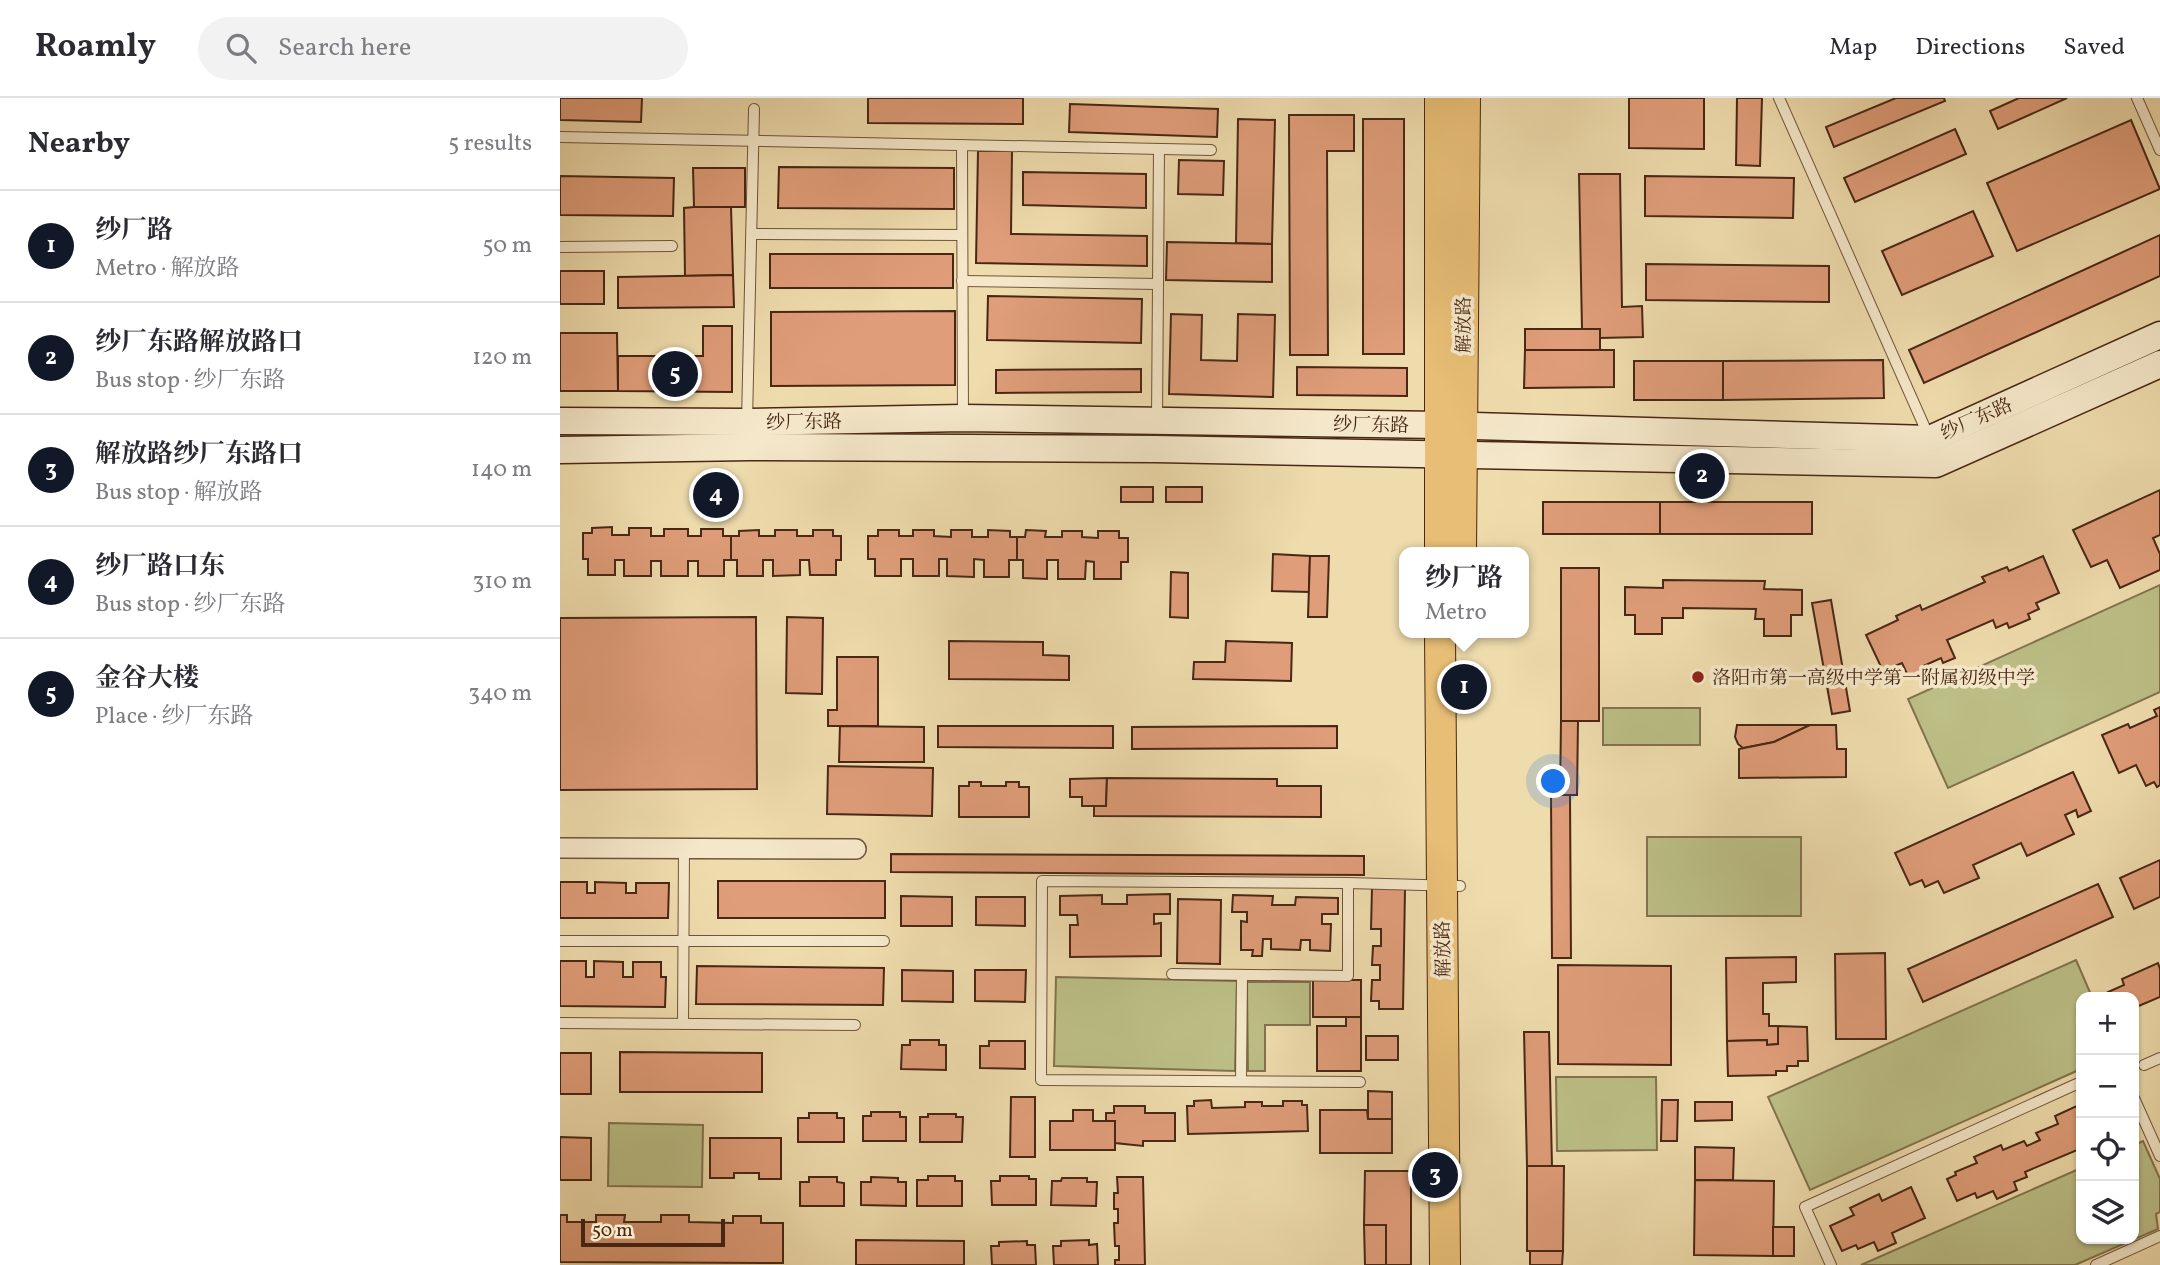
<!DOCTYPE html>
<html lang="en">
<head>
<meta charset="utf-8">
<style>
	:root { --surface:#fff; --page:#f2f2f3; --text:#2b2b33; --muted:#7c7c81; --line:#e1e1e2; --accent:#111827 }
	body { margin:0; font-family:Vollkorn,"Noto Serif SC",serif; background:var(--page); color:var(--text) }
	.controls { position:absolute; right:21px; bottom:21px; display:grid; overflow:hidden; border-radius:14px; box-shadow:0 2px 5px #0004 }
	.controls button { width:63px; height:63px; display:grid; place-items:center; padding:0; border:0; border-bottom:2px solid var(--line); background:var(--surface); color:var(--text); font:35px sans-serif }
	.scale { position:absolute; left:21px; bottom:18px; width:144px; box-sizing:border-box; padding-left:7px; border:4px solid #492714; border-top:0; font-size:19px; line-height:24px; white-space:nowrap; color:#492714; -webkit-text-stroke:5px #f5e8ca; paint-order:stroke }
	.you { position:absolute; left:994px; top:684px; width:24px; height:24px; margin:-18px; border:5px solid #fff; border-radius:50%; background:#1a73e8; box-shadow:0 0 0 10px #1a73e833 }
	.badge { display:grid; place-items:center; width:46px; height:46px; border-radius:50%; background:var(--accent); color:#fff; font-size:23px; font-weight:700 }
	.pin { position:absolute; translate:-50% -50%; border:4px solid #fff; box-shadow:0 2px 7px #0006 }
	.popup { position:absolute; left:839px; top:449px; width:130px; height:91px; box-sizing:border-box; display:grid; place-content:center; border-radius:14px; background:var(--surface); filter:drop-shadow(0 2px 5px #0005); font-size:23px; white-space:nowrap; color:var(--muted) }
	.popup b { font-size:26px; color:var(--text) }
	.popup::after { content:''; position:absolute; left:50%; top:100%; margin-left:-14px; border:14px solid transparent; border-top-color:var(--surface) }
	.list { margin:0; padding:0; list-style:none }
	h2 { display:flex; justify-content:space-between; align-items:center; height:91px; margin:0; padding:0 28px; font-size:30px }
	h2 small { font-size:23px; font-weight:400; color:var(--muted) }
	.list li { display:grid; grid-template-columns:46px 1fr auto; gap:21px; align-items:center; box-sizing:border-box; height:112px; padding:0 28px; border-top:2px solid var(--line) }
	.list b { display:block; font-size:26px; white-space:nowrap }
	.list p { margin:0; font-size:23px; white-space:nowrap; color:var(--muted) }
	.list em { font-size:23px; font-style:normal; color:var(--muted) }
	.icon { flex:none; width:38px; height:38px; fill:none; stroke:currentColor; stroke-width:2; stroke-linecap:round; stroke-linejoin:round }
	.map { position:relative; flex:none; width:1600px; height:1167px; overflow:hidden }
	header { display:flex; align-items:center; gap:42px; box-sizing:border-box; height:98px; padding:0 35px; background:var(--surface); border-bottom:2px solid var(--line) }
	header strong { font-size:33px }
	nav { display:flex; gap:38px; margin-inline-start:auto; font-size:24px }
	.search { width:490px; height:63px; background:var(--page); display:flex; align-items:center; gap:18px; box-sizing:border-box; padding:0 24px; border-radius:38px; color:var(--muted); font-size:26px }
	main { display:flex }
	aside { flex:1; background:var(--surface) }
	.map>svg:first-child { display:block }
	.green { fill:#bcbf87; stroke:#82734e; stroke-width:2 }
	.building { fill:#df9d79; stroke:#492714; stroke-width:2 }
	.lines { fill:none; stroke-linecap:round; stroke-linejoin:round }
	.lane-casing { stroke:#72543a; stroke-width:12 }
	.street-casing { stroke:#72543a; stroke-width:22 }
	.secondary-casing { stroke:#492714; stroke-width:29 }
	.primary-casing { stroke:#492714; stroke-width:32 }
	.lane { stroke:#f5e8ca; stroke-width:10 }
	.street { stroke:#f5e8ca; stroke-width:19 }
	.secondary { stroke:#f5e8ca; stroke-width:26 }
	.primary { stroke:#e8be76; stroke-width:30 }
	.poi-dot { fill:#8f2418; stroke:#f5e8ca; stroke-width:2.5 }
	.labels { text-anchor:middle; stroke-width:7; stroke-linejoin:round; paint-order:stroke }
	.street-label { font-size:19px; fill:#492714; stroke:#f5e8ca }
	.poi-label { font-size:19px; fill:#492714; stroke:#f5e8ca; text-anchor:start }
</style>
</head>
<body>
<header>
<strong>Roamly</strong>
<div class="search"><svg class="icon" aria-label="search" viewBox="0 0 24 24"><circle cx="10" cy="10" r="6"/><path d="M15 15l6 6"/></svg>Search here</div>
<nav><a>Map</a><a>Directions</a><a>Saved</a></nav>
</header>
<main>
<aside>
<h2>Nearby<small>5 results</small></h2>
<ul class="list">
<li><span class="badge">1</span><div><b>纱厂路</b><p>Metro · 解放路</p></div><em>50 m</em></li>
<li><span class="badge">2</span><div><b>纱厂东路解放路口</b><p>Bus stop · 纱厂东路</p></div><em>120 m</em></li>
<li><span class="badge">3</span><div><b>解放路纱厂东路口</b><p>Bus stop · 解放路</p></div><em>140 m</em></li>
<li><span class="badge">4</span><div><b>纱厂路口东</b><p>Bus stop · 纱厂东路</p></div><em>310 m</em></li>
<li><span class="badge">5</span><div><b>金谷大楼</b><p>Place · 纱厂东路</p></div><em>340 m</em></li>
</ul>
</aside>
<div class="map">
<svg width="1600" height="1167" viewBox="0 0 1600 1167">
	<rect width="100%" height="100%" fill="#efdcad"/>
	<filter id="stains"><feTurbulence type="fractalNoise" baseFrequency=".00286" numOctaves="4"/><feColorMatrix values="0 0 0 0 .2 0 0 0 0 .09 0 0 0 0 .02 0 0 0 .5 -.17"/></filter>
	<radialGradient id="worn" r=".72"><stop offset=".6" stop-color="#630" stop-opacity="0"/><stop offset="1" stop-color="#630" stop-opacity=".3"/></radialGradient>
	<!-- green -->
	<g class="green">
		<polygon points="1600,487 1600,594 1388,690 1348,601"/>
		<rect x="1043" y="610" width="97" height="37"/>
		<rect x="1087" y="739" width="154" height="79"/>
		<polygon points="1516,862 1532,899 1521,899 1521,971 1250,1092 1208,999"/>
		<polygon points="496,879 677,883 675,973 494,968"/>
		<polygon points="687,884 750,884 750,927 705,927 705,973 688,973"/>
		<polygon points="996,979 1096,979 1097,1052 997,1053"/>
		<polygon points="49,1025 143,1027 142,1089 48,1088"/>
		<polygon points="1583,1043 1600,1081 1600,1114 1596,1116 1598,1131 1515,1167 1301,1167 1521,1070 1521,1141 1574,1141 1574,1047"/>
	</g>
	<!-- building -->
	<g class="building">
		<polygon points="0,0 82,0 81,24 0,22"/>
		<polygon points="308,0 463,0 463,26 308,25"/>
		<polygon points="1069,0 1144,0 1144,51 1069,50"/>
		<polygon points="1177,0 1202,0 1200,68 1176,67"/>
		<polygon points="1336,0 1384,0 1385,3 1274,49 1266,29"/>
		<polygon points="1459,0 1507,0 1438,31 1430,13"/>
		<polygon points="510,6 658,11 657,39 509,34"/>
		<polygon points="729,17 794,17 794,53 767,53 768,257 730,257"/>
		<polygon points="678,21 715,22 712,146 676,145"/>
		<rect x="803" y="21" width="41" height="235"/>
		<polygon points="1571,22 1600,91 1457,153 1427,85"/>
		<polygon points="1395,31 1406,56 1295,104 1284,80"/>
		<polygon points="418,53 452,53 451,136 587,138 587,168 416,165"/>
		<polygon points="619,62 664,63 663,97 618,96"/>
		<polygon points="219,69 394,70 394,111 218,110"/>
		<polygon points="133,70 185,70 185,109 134,109"/>
		<polygon points="463,74 586,76 586,110 463,107"/>
		<polygon points="1019,76 1060,76 1062,209 1082,208 1083,239 1040,240 1040,231 1022,232"/>
		<polygon points="0,78 114,80 113,118 0,117"/>
		<polygon points="1085,78 1234,80 1233,120 1085,118"/>
		<polygon points="134,109 171,109 173,177 125,178 124,110"/>
		<polygon points="1413,113 1433,158 1342,197 1322,153"/>
		<polygon points="1600,137 1600,178 1364,285 1349,252"/>
		<polygon points="607,144 712,146 712,184 606,182"/>
		<rect x="210" y="156" width="183" height="34"/>
		<polygon points="1086,166 1269,168 1269,204 1086,202"/>
		<rect x="0" y="173" width="44" height="33"/>
		<polygon points="173,177 174,209 58,210 58,179"/>
		<polygon points="428,198 582,201 581,245 427,242"/>
		<polygon points="395,213 395,287 211,288 211,214"/>
		<polygon points="611,216 642,217 641,262 677,263 678,216 715,217 713,299 609,296"/>
		<polygon points="143,228 172,228 172,294 58,293 58,258 143,258"/>
		<rect x="965" y="231" width="75" height="21"/>
		<polygon points="0,235 57,235 58,293 0,293"/>
		<polygon points="965,252 1054,252 1054,289 964,290"/>
		<polygon points="1323,262 1324,300 1163,302 1163,263"/>
		<rect x="1074" y="263" width="89" height="39"/>
		<polygon points="737,269 847,270 847,298 737,297"/>
		<polygon points="581,271 581,294 436,295 436,272"/>
		<rect x="561" y="389" width="32" height="15"/>
		<rect x="606" y="389" width="36" height="15"/>
		<polygon points="1600,392 1600,437 1593,440 1600,456 1600,472 1560,490 1547,462 1531,469 1513,432"/>
		<rect x="983" y="404" width="117" height="32"/>
		<rect x="1100" y="404" width="152" height="32"/>
		<polygon points="52,429 52,437 69,437 69,430 91,430 91,438 104,438 104,431 128,431 128,438 141,438 141,431 163,431 163,438 171,438 171,462 164,462 164,478 138,478 138,463 128,463 128,478 101,478 101,463 91,463 91,478 64,478 64,462 55,462 55,477 28,477 28,461 23,461 23,435 32,435 32,430"/>
		<polygon points="199,432 199,438 215,438 215,432 237,432 237,438 253,438 253,432 273,432 273,438 281,438 281,462 276,462 276,477 250,477 249,462 240,462 240,477 213,478 213,462 203,462 203,478 177,478 177,462 171,462 171,438 179,438 179,433"/>
		<polygon points="318,432 339,432 339,438 353,438 353,432 374,432 374,438 391,439 391,432 412,432 412,439 428,439 428,432 450,433 450,439 457,439 457,462 449,462 449,479 424,479 424,462 414,461 414,479 387,478 387,461 379,461 379,478 353,478 353,461 341,461 341,478 315,478 315,461 308,461 308,438 318,438"/>
		<polygon points="466,432 486,433 485,439 502,439 502,433 522,433 522,439 538,440 538,433 559,433 559,440 568,440 568,464 561,464 561,481 534,481 534,464 526,463 525,481 498,481 498,462 487,462 487,481 463,480 463,462 457,462 457,439 465,439"/>
		<polygon points="713,456 750,458 749,494 712,493"/>
		<polygon points="750,458 769,458 767,519 748,519"/>
		<polygon points="1483,458 1499,495 1476,505 1479,511 1468,516 1470,521 1449,530 1447,525 1436,530 1433,522 1387,542 1395,560 1383,565 1381,560 1361,569 1363,574 1349,580 1342,565 1323,573 1306,537 1338,522 1336,518 1360,507 1362,512 1425,484 1422,479 1447,469 1449,473"/>
		<rect x="1001" y="470" width="38" height="153"/>
		<polygon points="611,474 628,475 628,520 610,519"/>
		<polygon points="1103,482 1205,483 1204,491 1242,492 1242,517 1231,517 1231,538 1204,538 1204,521 1195,521 1196,511 1123,510 1123,520 1102,520 1102,536 1075,536 1075,517 1065,517 1065,489 1103,490"/>
		<polygon points="1271,502 1290,613 1272,616 1252,505"/>
		<polygon points="196,519 197,691 0,692 0,520"/>
		<polygon points="227,519 263,520 262,596 226,595"/>
		<polygon points="389,543 483,544 483,557 509,558 509,582 389,581"/>
		<polygon points="666,543 732,545 731,583 633,581 634,564 665,564"/>
		<polygon points="277,559 318,559 318,628 268,628 268,612 277,612"/>
		<polygon points="1600,609 1600,687 1597,689 1594,684 1586,688 1576,667 1559,675 1542,637 1568,626 1570,630 1597,618 1594,612"/>
		<polygon points="1001,623 1018,623 1017,697 1000,697"/>
		<polygon points="1177,627 1250,627 1214,644 1183,650 1178,646 1175,639"/>
		<polygon points="1250,627 1276,627 1277,651 1286,651 1286,679 1179,680 1179,651 1214,644"/>
		<polygon points="280,628 364,629 364,664 279,664"/>
		<polygon points="378,628 553,628 553,650 378,649"/>
		<polygon points="777,628 777,650 572,651 572,629"/>
		<polygon points="268,668 373,670 372,718 267,716"/>
		<polygon points="1513,674 1531,713 1518,719 1516,712 1505,717 1514,736 1467,758 1461,745 1413,767 1419,780 1384,795 1378,783 1365,789 1362,782 1350,787 1335,755"/>
		<polygon points="547,680 546,708 522,708 522,699 510,699 510,681"/>
		<polygon points="547,680 717,681 717,688 761,688 761,719 534,718 534,708 546,708"/>
		<polygon points="409,684 421,684 421,688 446,688 446,684 459,684 459,689 469,689 469,719 399,719 399,688 409,688"/>
		<polygon points="991,697 1010,697 1011,860 992,860"/>
		<polygon points="331,756 804,758 804,777 331,774"/>
		<polygon points="1600,762 1600,799 1574,811 1560,780"/>
		<rect x="158" y="783" width="167" height="37"/>
		<polygon points="0,784 27,784 27,795 35,795 35,784 66,785 66,795 76,795 76,785 109,785 108,820 0,820"/>
		<polygon points="1538,786 1553,819 1363,904 1348,871"/>
		<polygon points="812,790 845,791 843,911 819,911 819,903 811,903 812,882 820,882 820,867 812,867 813,848 821,848 821,831 811,831"/>
		<polygon points="610,796 610,816 594,816 594,826 601,825 601,858 510,859 510,827 518,827 517,817 500,817 500,798 542,797 542,806 567,806 567,797"/>
		<polygon points="673,797 713,798 712,807 735,807 736,799 778,800 778,816 762,816 762,826 771,826 770,853 750,852 750,842 741,842 740,852 711,851 711,841 703,841 702,858 692,858 693,852 681,852 681,823 687,824 687,814 672,814"/>
		<polygon points="341,798 392,799 392,828 341,828"/>
		<polygon points="416,799 465,799 465,828 416,827"/>
		<polygon points="618,801 661,802 660,866 617,865"/>
		<polygon points="1325,855 1326,941 1276,941 1275,856"/>
		<polygon points="1236,859 1236,884 1203,885 1203,916 1209,916 1209,928 1218,928 1218,946 1207,947 1207,942 1167,943 1166,860"/>
		<polygon points="0,863 26,863 26,879 34,879 34,863 63,864 63,879 73,879 73,864 101,864 101,879 106,879 105,909 0,908"/>
		<polygon points="1598,865 1600,871 1600,899 1574,910 1574,899 1550,899 1548,894 1564,887 1562,881"/>
		<polygon points="998,867 1111,868 1111,967 998,966"/>
		<polygon points="137,868 324,870 323,907 136,906"/>
		<polygon points="342,872 393,873 393,904 342,903"/>
		<polygon points="415,872 466,872 465,904 415,903"/>
		<rect x="753" y="882" width="48" height="37"/>
		<polygon points="786,919 801,919 801,973 757,973 757,928 786,928"/>
		<polygon points="1218,928 1247,929 1248,963 1238,963 1238,968 1227,968 1227,973 1216,973 1216,977 1168,978 1167,943 1207,942 1207,947 1218,946"/>
		<polygon points="964,934 989,934 992,1068 967,1068"/>
		<rect x="806" y="938" width="32" height="24"/>
		<polygon points="350,942 379,942 379,947 386,947 386,972 341,971 342,947 350,947"/>
		<polygon points="429,943 465,943 465,971 420,970 420,948 429,948"/>
		<polygon points="60,954 202,955 202,994 60,994"/>
		<rect x="0" y="955" width="31" height="41"/>
		<polygon points="808,993 832,994 832,1021 808,1021"/>
		<polygon points="451,999 475,999 475,1059 450,1059"/>
		<polygon points="651,1002 652,1010 685,1009 685,1004 702,1004 702,1008 723,1008 723,1003 742,1003 742,1007 747,1007 748,1033 628,1036 627,1008 634,1008 634,1003"/>
		<polygon points="1102,1002 1118,1002 1117,1043 1101,1043"/>
		<polygon points="1135,1004 1172,1004 1172,1022 1135,1023"/>
		<polygon points="1521,1006 1521,1058 1520,1059 1517,1052 1465,1074 1467,1079 1454,1084 1457,1092 1437,1101 1433,1093 1417,1100 1415,1095 1397,1103 1387,1081 1396,1077 1395,1074 1417,1065 1414,1059 1441,1047 1443,1052 1464,1043 1467,1048 1480,1042 1476,1035 1498,1026 1495,1018"/>
		<polygon points="554,1008 585,1008 585,1015 615,1015 615,1043 583,1043 583,1048 555,1045 555,1023 546,1023 546,1015 554,1015"/>
		<polygon points="513,1012 533,1012 533,1023 555,1023 555,1052 490,1052 490,1023 513,1023"/>
		<polygon points="760,1012 807,1012 808,1021 832,1021 832,1055 760,1055"/>
		<polygon points="311,1014 340,1014 340,1019 346,1019 346,1043 303,1043 303,1018 311,1018"/>
		<polygon points="249,1015 277,1015 277,1020 284,1020 284,1044 238,1044 238,1020 249,1020"/>
		<polygon points="368,1016 396,1016 396,1019 403,1019 402,1044 360,1044 360,1019 368,1019"/>
		<polygon points="0,1039 31,1040 31,1082 0,1082"/>
		<polygon points="150,1040 221,1040 221,1081 199,1081 199,1075 174,1075 174,1080 150,1080"/>
		<polygon points="1135,1049 1174,1050 1173,1082 1135,1082"/>
		<polygon points="967,1068 1004,1068 1003,1153 967,1153"/>
		<polygon points="805,1073 851,1073 851,1167 826,1167 826,1127 804,1127"/>
		<polygon points="368,1078 395,1078 395,1083 402,1083 402,1108 357,1108 357,1082 368,1082"/>
		<polygon points="440,1078 469,1078 469,1081 476,1081 476,1107 432,1107 431,1083 440,1083"/>
		<polygon points="249,1079 277,1079 277,1084 284,1085 284,1108 240,1108 240,1084 249,1084"/>
		<polygon points="311,1079 338,1080 338,1084 346,1084 346,1108 301,1107 301,1084 311,1084"/>
		<polygon points="557,1079 583,1079 585,1167 555,1167 555,1162 559,1162 559,1148 555,1148 554,1125 558,1125 558,1111 554,1111 554,1095 558,1095"/>
		<polygon points="502,1080 527,1080 527,1084 537,1084 536,1108 491,1107 492,1083 501,1083"/>
		<polygon points="1135,1082 1214,1083 1213,1158 1134,1157"/>
		<polygon points="1351,1089 1365,1120 1332,1135 1336,1145 1318,1153 1314,1144 1298,1151 1296,1147 1282,1153 1270,1128 1294,1117 1290,1110 1319,1096 1322,1103"/>
		<polygon points="0,1117 7,1117 7,1124 36,1124 36,1117 65,1117 64,1124 101,1124 101,1117 129,1117 129,1124 173,1125 173,1118 201,1118 201,1125 223,1125 223,1165 0,1164"/>
		<polygon points="804,1127 826,1127 826,1167 805,1167"/>
		<rect x="1213" y="1129" width="21" height="29"/>
		<polygon points="296,1142 404,1143 404,1167 296,1167"/>
		<polygon points="529,1142 529,1147 537,1146 538,1167 494,1167 493,1148 501,1148 501,1143"/>
		<polygon points="467,1143 467,1147 475,1147 476,1167 432,1167 431,1148 439,1148 439,1144"/>
		<polygon points="970,1153 1003,1153 1002,1167 970,1167"/>
	</g>
	<g class="lines">
		<defs>
			<g id="lane">
				<polyline points="1219,0 1369,339"/>
				<polyline points="1577,0 1600,52"/>
				<polyline points="0,39 651,52"/>
				<polyline points="402,47 403,320"/>
				<polyline points="193,136 402,137"/>
				<polyline points="0,149 112,148"/>
				<polyline points="402,183 598,186"/>
				<polyline points="597,322 599,51"/>
				<polyline points="187,323 194,11"/>
				<polyline points="0,843 324,843"/>
				<polyline points="612,876 788,878 788,785"/>
				<polyline points="0,925 295,927"/>
				<polyline points="123,926 124,750"/>
				<polyline points="1584,967 1600,960"/>
				<polyline points="681,983 682,877"/>
				<polyline points="800,984 481,982 482,783 788,785 900,788"/>
				<polyline points="1574,1000 1600,1058"/>
				<polyline points="1271,1167 1245,1109 1521,984"/>
				<polyline points="1536,1167 1600,1138"/>
			</g>
			<polyline id="street" points="0,750 296,751"/>
			<g id="secondary">
				<polyline points="0,323 187,324 403,320 880,327 1370,341 1600,237"/>
				<polyline points="0,352 190,349 596,351 1376,366 1600,266"/>
			</g>
			<g id="primary">
				<polyline points="880,454 880,0"/>
				<polyline points="901,454 905,0"/>
				<polyline points="880,535 885,1167"/>
			</g>
		</defs>
		<!-- lane casing -->
		<use href="#lane" class="lane-casing"/>
		<!-- street casing -->
		<use href="#street" class="street-casing"/>
		<!-- secondary casing -->
		<use href="#secondary" class="secondary-casing"/>
		<!-- primary casing -->
		<use href="#primary" class="primary-casing"/>
		<!-- lane -->
		<use href="#lane" class="lane"/>
		<!-- street -->
		<use href="#street" class="street"/>
		<!-- secondary -->
		<use href="#secondary" class="secondary"/>
		<!-- primary -->
		<use href="#primary" class="primary"/>
	</g>
	<!-- markers -->
	<circle class="poi-dot" cx="1138" cy="579" r="7"/>
	<g class="labels">
		<!-- street labels -->
		<g class="street-label">
			<text transform="translate(903 227) rotate(-90)" y="7">解放路</text>
			<text transform="translate(1416 320) rotate(-24)" y="7">纱厂东路</text>
			<text transform="translate(244 323) rotate(-1)" y="7">纱厂东路</text>
			<text transform="translate(811 326) rotate(1)" y="7">纱厂东路</text>
			<text transform="translate(882 851) rotate(-91)" y="7">解放路</text>
		</g>
		<!-- poi labels -->
		<g class="poi-label">
			<text x="1152" y="586">洛阳市第一高级中学第一附属初级中学</text>
		</g>
	</g>
	<rect width="100%" height="100%" filter="url(#stains)"/>
	<rect width="100%" height="100%" fill="url(#worn)"/>
</svg>
<div class="controls">
<button>+</button>
<button>−</button>
<button><svg class="icon" aria-label="locate" viewBox="0 0 24 24"><circle cx="12" cy="12" r="6"/><path d="M12 2v4M12 18v4M2 12h4M18 12h4"/></svg></button>
<button><svg class="icon" aria-label="layers" viewBox="0 0 24 24"><path d="M12 4l9 5-9 5-9-5zM3 14l9 5 9-5"/></svg></button>
</div>
<div class="scale">50 m</div>
<div class="you"></div>
<div class="pin badge" style="left:904px;top:589px">1</div>
<div class="popup"><b>纱厂路</b>Metro</div>
<div class="pin badge" style="left:1142px;top:378px">2</div>
<div class="pin badge" style="left:875px;top:1077px">3</div>
<div class="pin badge" style="left:156px;top:397px">4</div>
<div class="pin badge" style="left:115px;top:276px">5</div>
</div>
</main>
</body>
</html>
